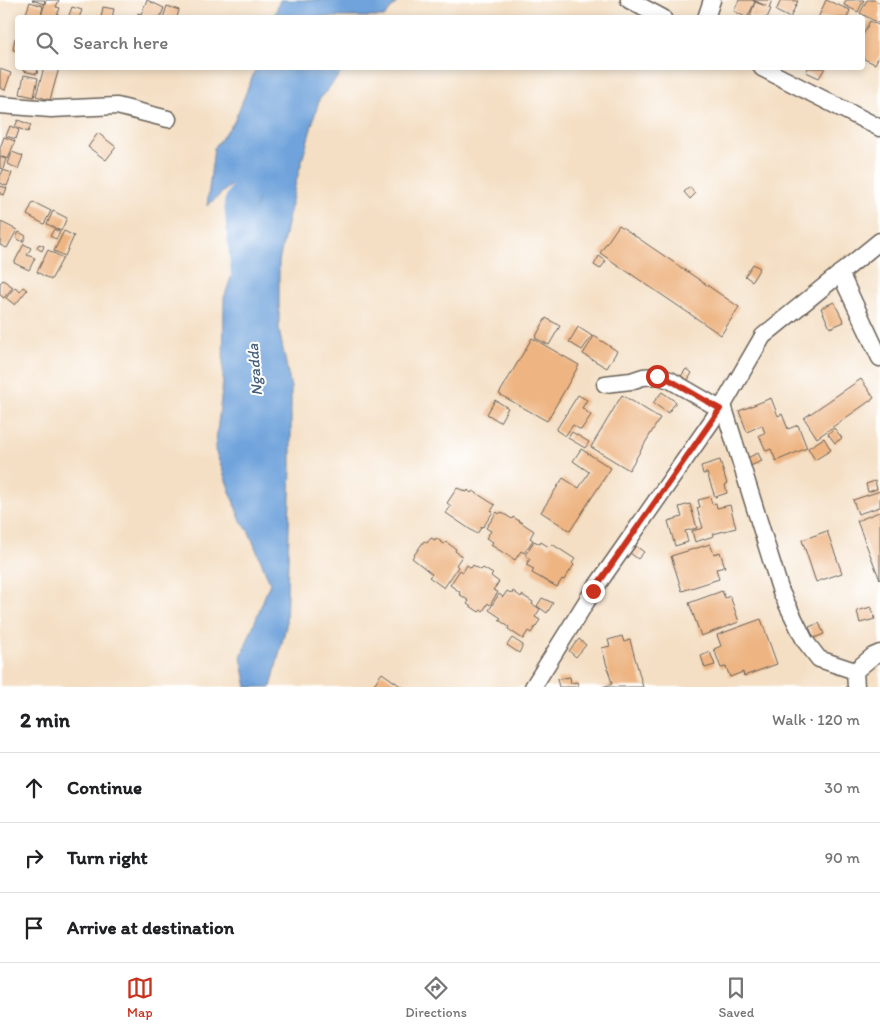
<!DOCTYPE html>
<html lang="en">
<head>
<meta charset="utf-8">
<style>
	:root { --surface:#fff; --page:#f2f2f2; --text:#202124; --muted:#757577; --line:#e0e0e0; --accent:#c8321e }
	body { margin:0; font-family:Itim,sans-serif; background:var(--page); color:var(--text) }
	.stop { position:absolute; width:15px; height:15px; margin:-11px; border:4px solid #c8321e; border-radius:50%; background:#fff }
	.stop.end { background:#c8321e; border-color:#fff; box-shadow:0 1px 5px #0008 }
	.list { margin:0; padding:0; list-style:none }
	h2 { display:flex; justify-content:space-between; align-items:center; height:65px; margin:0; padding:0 20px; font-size:21px }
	h2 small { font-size:16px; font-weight:400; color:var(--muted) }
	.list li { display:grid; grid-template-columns:32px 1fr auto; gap:15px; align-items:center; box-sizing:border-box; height:70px; padding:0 20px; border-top:1px solid var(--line) }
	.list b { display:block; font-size:19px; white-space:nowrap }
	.list em { font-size:16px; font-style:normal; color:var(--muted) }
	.icon { flex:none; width:28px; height:28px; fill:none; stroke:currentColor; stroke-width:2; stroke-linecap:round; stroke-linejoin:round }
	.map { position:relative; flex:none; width:880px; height:687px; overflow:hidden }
	.search { position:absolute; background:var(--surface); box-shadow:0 2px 8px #0003; left:15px; right:15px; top:15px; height:55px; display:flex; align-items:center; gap:12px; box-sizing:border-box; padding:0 18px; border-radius:5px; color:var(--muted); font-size:19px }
	.sheet { height:275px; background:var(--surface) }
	nav { display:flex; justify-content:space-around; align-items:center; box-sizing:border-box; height:70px; border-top:1px solid var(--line); background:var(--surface); font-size:14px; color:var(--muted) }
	nav a { display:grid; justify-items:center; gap:2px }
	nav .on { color:var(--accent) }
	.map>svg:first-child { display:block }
	.water { fill:#6fa3db; stroke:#46607c }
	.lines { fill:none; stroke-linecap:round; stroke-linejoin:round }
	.river { stroke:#6fa3db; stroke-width:30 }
	.building { fill:#eeb583 }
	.street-casing { stroke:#686057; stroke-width:19 }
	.street { stroke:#fff; stroke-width:16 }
	.route { stroke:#c8321e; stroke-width:6 }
	.labels { text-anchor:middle; stroke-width:4; stroke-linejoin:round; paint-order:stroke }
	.water-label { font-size:16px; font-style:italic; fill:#46607c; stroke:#fff }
</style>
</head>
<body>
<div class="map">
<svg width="880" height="687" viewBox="0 0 880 687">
	<rect width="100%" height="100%" fill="#fff"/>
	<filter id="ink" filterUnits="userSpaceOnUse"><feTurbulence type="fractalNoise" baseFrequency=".02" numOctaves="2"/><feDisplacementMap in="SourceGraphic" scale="10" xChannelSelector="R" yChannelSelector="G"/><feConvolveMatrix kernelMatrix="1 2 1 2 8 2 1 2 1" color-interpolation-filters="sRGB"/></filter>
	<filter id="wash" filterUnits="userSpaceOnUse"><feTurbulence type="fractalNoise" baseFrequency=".0096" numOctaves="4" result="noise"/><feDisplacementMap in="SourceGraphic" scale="20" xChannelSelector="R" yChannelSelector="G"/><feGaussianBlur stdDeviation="1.12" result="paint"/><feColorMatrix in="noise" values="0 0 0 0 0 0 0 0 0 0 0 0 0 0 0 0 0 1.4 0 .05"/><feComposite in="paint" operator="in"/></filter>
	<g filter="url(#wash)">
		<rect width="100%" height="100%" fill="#f4dfc4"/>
		<!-- water -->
		<g class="water">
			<polygon points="280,0 399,0 384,17 274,17"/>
			<polygon points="256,68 345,68 319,100 295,186 279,262 279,330 291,388 291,465 286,626 271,687 247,687 241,657 270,583 249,532 240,519 215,450 223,381 224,298 276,146 207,206 214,148 234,122"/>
		</g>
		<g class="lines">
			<!-- river -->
			<polyline class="river" points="247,284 239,204 307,68"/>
		</g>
		<g id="blocks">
			<!-- building -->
			<g class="building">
				<polygon points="32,0 45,0 44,4"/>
				<polygon points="46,0 59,0 56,7 60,8 56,18 31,18 25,16 30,2 43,6 41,16"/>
				<polygon points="147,0 164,8 160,18 137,18 138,13 141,14"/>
				<polygon points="739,0 752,0 755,2 747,18 734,11"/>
				<polygon points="753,0 772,0 769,8 771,9 767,18 754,18 750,16 755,2 766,6"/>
				<polygon points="781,0 798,1 790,18 776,11"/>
				<polygon points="826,0 850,10 847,18 818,18"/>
				<polygon points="846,0 864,0 858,12 844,5"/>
				<polygon points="867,0 874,0 880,3 880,24 860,13"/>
				<polygon points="167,6 179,10 177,18 163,18"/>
				<polygon points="72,7 82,10 79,18 68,18"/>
				<polygon points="103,7 114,9 112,18 101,18"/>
				<polygon points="870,21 880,26 880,54 875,64 862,58 862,37"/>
				<polygon points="15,38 18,39 18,51 13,50"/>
				<polygon points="23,68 38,68 37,74 23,71"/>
				<polygon points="44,68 59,68 50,100 36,96"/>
				<polygon points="808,68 825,68 819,78 806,72"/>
				<polygon points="0,69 11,73 5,90 0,88"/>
				<polygon points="24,75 38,78 34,97 20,94"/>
				<polygon points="18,120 31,125 28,132 15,127"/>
				<polygon points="10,126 19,130 16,139 6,136"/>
				<polygon points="98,133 116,147 106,160 88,147"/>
				<polygon points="4,137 15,141 8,159 0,156 0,148"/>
				<polygon points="12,152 23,156 18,169 8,164"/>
				<polygon points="0,157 6,159 3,169 0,168"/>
				<polygon points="3,170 12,173 7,186 0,183 0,177"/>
				<polygon points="0,186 7,188 4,195 0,194"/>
				<polygon points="690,187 695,194 690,199 684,192"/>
				<polygon points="33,202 51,211 44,224 27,215"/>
				<polygon points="53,211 67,218 61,231 47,224"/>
				<polygon points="1,222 17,230 7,248 0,245"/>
				<polygon points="619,225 739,307 721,335 600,253"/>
				<polygon points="54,229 60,232 56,239 50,236"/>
				<polygon points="64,231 74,236 65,256 54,251"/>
				<polygon points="19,232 26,236 23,242 16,238"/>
				<polygon points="24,244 31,248 27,255 35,258 29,270 14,263"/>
				<polygon points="39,244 44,246 42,251 37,248"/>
				<polygon points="48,250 63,258 51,280 37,272"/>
				<polygon points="599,256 606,261 600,269 594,265"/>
				<polygon points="753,264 760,268 752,281 745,276"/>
				<polygon points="3,280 13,287 4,298 0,295 0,283"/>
				<polygon points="15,287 20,291 23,287 27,290 15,305 6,298"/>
				<polygon points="834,302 844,322 830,328 821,308"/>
				<polygon points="546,318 560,326 549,345 535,338"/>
				<polygon points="578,327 592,336 582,350 569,342"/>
				<polygon points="594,336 617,351 607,368 583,354"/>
				<polygon points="532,338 579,365 547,421 499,394"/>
				<polygon points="686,369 692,373 686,383 679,379"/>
				<polygon points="861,379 874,398 817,438 804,418"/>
				<polygon points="662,392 676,402 668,413 653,403"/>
				<polygon points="578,395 587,400 582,408 591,415 581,430 573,425 565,436 556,430"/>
				<polygon points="622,395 660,418 629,470 591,447"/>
				<polygon points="771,398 778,416 782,414 788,429 798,425 807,448 776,461 771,449 766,451 759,435 765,433 762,425 747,432 739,411"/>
				<polygon points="495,400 508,408 500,422 487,414"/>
				<polygon points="834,428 842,438 835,443 828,434"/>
				<polygon points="572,432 589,442 585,448 568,438"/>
				<polygon points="824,438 831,450 815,460 808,448"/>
				<polygon points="581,449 611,468 570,531 541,512 563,478 579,488 589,472 573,461"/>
				<polygon points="758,453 762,461 750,466 747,458"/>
				<polygon points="720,460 727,484 725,485 727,493 715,497 707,473 703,474 701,466"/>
				<polygon points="875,481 877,489 868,492 866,484"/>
				<polygon points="457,488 467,492 468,490 471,493 473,491 495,505 491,511 493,512 483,527 482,526 477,534 446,513 451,506 447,503"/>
				<polygon points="880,491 880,507 858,514 853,500"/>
				<polygon points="710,497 712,504 716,503 717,508 730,505 736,528 713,534 714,536 695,542 692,531 703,528 697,508 700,507 698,500"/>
				<polygon points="690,504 697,528 685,531 688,542 675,546 668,521 682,517 679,507"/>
				<polygon points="497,512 499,514 501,512 512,519 513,517 534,531 530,538 533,540 524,553 521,551 515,560 491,545 493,542 486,538 491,531 486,528"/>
				<polygon points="879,512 880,515 880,580 857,521"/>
				<polygon points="827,531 842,573 816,582 802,540"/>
				<polygon points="431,538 435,540 436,538 444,544 446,542 456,549 455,551 462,556 456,565 458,567 444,588 429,577 432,574 412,558 424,541 427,543"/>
				<polygon points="534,541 540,544 541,542 549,547 552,544 575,559 572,563 574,565 564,580 562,579 557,587 532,573 534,569 526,565 530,559 525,555"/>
				<polygon points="710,544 714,554 720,552 725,567 716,569 719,579 682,591 671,556"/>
				<polygon points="636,546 644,552 638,559 630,553"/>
				<polygon points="467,565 471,568 473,565 481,570 483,568 493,574 491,576 499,582 493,590 498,592 490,605 488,603 483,611 481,610 479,612 467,604 469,601 459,594 460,592 450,585 460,570 463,572"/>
				<polygon points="507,591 512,594 513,591 521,597 522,595 533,602 532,604 540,609 535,617 540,620 531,633 528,631 523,639 508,629 509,627 499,620 501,618 489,610 499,594 503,597"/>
				<polygon points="722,591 725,598 730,596 739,622 701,636 689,603"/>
				<polygon points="542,598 553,603 547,613 537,606"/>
				<polygon points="871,607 875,619 860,623 857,611"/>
				<polygon points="761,619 777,664 744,676 743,672 730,677 726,667 721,668 714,649 721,646 717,635"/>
				<polygon points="819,623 824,634 814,638 809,627"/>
				<polygon points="622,636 624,642 630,640 643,687 602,687 612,684 602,648 610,646 608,640"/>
				<polygon points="512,638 523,645 519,653 507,645"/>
				<polygon points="579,639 586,645 576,657 569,651"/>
				<polygon points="710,652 715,665 705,668 701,656"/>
				<polygon points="382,673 402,687 372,687"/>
				<polygon points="570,677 571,683 577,682 579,687 559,687 557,679"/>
			</g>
		</g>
	</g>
	<g filter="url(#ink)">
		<use href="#blocks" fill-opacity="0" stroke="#686057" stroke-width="1"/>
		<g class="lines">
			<defs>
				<g id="street">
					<polyline points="629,0 663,18"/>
					<polyline points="706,18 712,0"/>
					<polyline points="762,68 880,128"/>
					<polyline points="0,105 51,109 117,106 168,119"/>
					<polyline points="840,273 880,358"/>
					<polyline points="605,384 631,381 643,377 657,376 670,380 720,409"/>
					<polyline points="723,405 781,592 805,641 819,659 855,671"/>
					<polyline points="533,687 593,591 723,405 763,336 880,241"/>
					<polyline points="856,687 855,671 873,656 880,653"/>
				</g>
			</defs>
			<!-- street casing -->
			<use href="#street" class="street-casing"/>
			<!-- street -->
			<use href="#street" class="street"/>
		</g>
	</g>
	<g class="lines" filter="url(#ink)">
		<!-- route -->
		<polyline class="route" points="593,591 720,409 670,380 657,376"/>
	</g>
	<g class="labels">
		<!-- water labels -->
		<g class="water-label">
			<text transform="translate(254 370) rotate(-95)" y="6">Ngadda</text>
		</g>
	</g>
</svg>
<div class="stop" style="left:657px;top:376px"></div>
<div class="stop end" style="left:593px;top:591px"></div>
<div class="search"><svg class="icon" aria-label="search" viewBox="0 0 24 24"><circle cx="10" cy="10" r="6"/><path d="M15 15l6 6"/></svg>Search here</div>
</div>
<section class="sheet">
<h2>2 min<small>Walk · 120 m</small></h2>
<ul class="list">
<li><svg class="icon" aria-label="ahead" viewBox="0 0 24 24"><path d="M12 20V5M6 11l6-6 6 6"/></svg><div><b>Continue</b></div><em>30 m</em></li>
<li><svg class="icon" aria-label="right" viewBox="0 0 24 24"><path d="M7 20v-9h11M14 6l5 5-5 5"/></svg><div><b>Turn right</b></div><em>90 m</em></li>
<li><svg class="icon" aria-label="arrive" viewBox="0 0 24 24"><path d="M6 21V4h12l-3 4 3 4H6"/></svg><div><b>Arrive at destination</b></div></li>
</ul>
</section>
<nav>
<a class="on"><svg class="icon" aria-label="map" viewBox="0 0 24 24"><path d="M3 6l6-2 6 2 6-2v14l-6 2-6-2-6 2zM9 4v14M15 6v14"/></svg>Map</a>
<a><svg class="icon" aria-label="directions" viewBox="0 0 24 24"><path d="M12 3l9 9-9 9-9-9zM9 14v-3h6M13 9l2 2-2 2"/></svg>Directions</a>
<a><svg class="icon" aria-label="saved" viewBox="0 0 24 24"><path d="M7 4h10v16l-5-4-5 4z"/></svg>Saved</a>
</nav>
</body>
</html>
